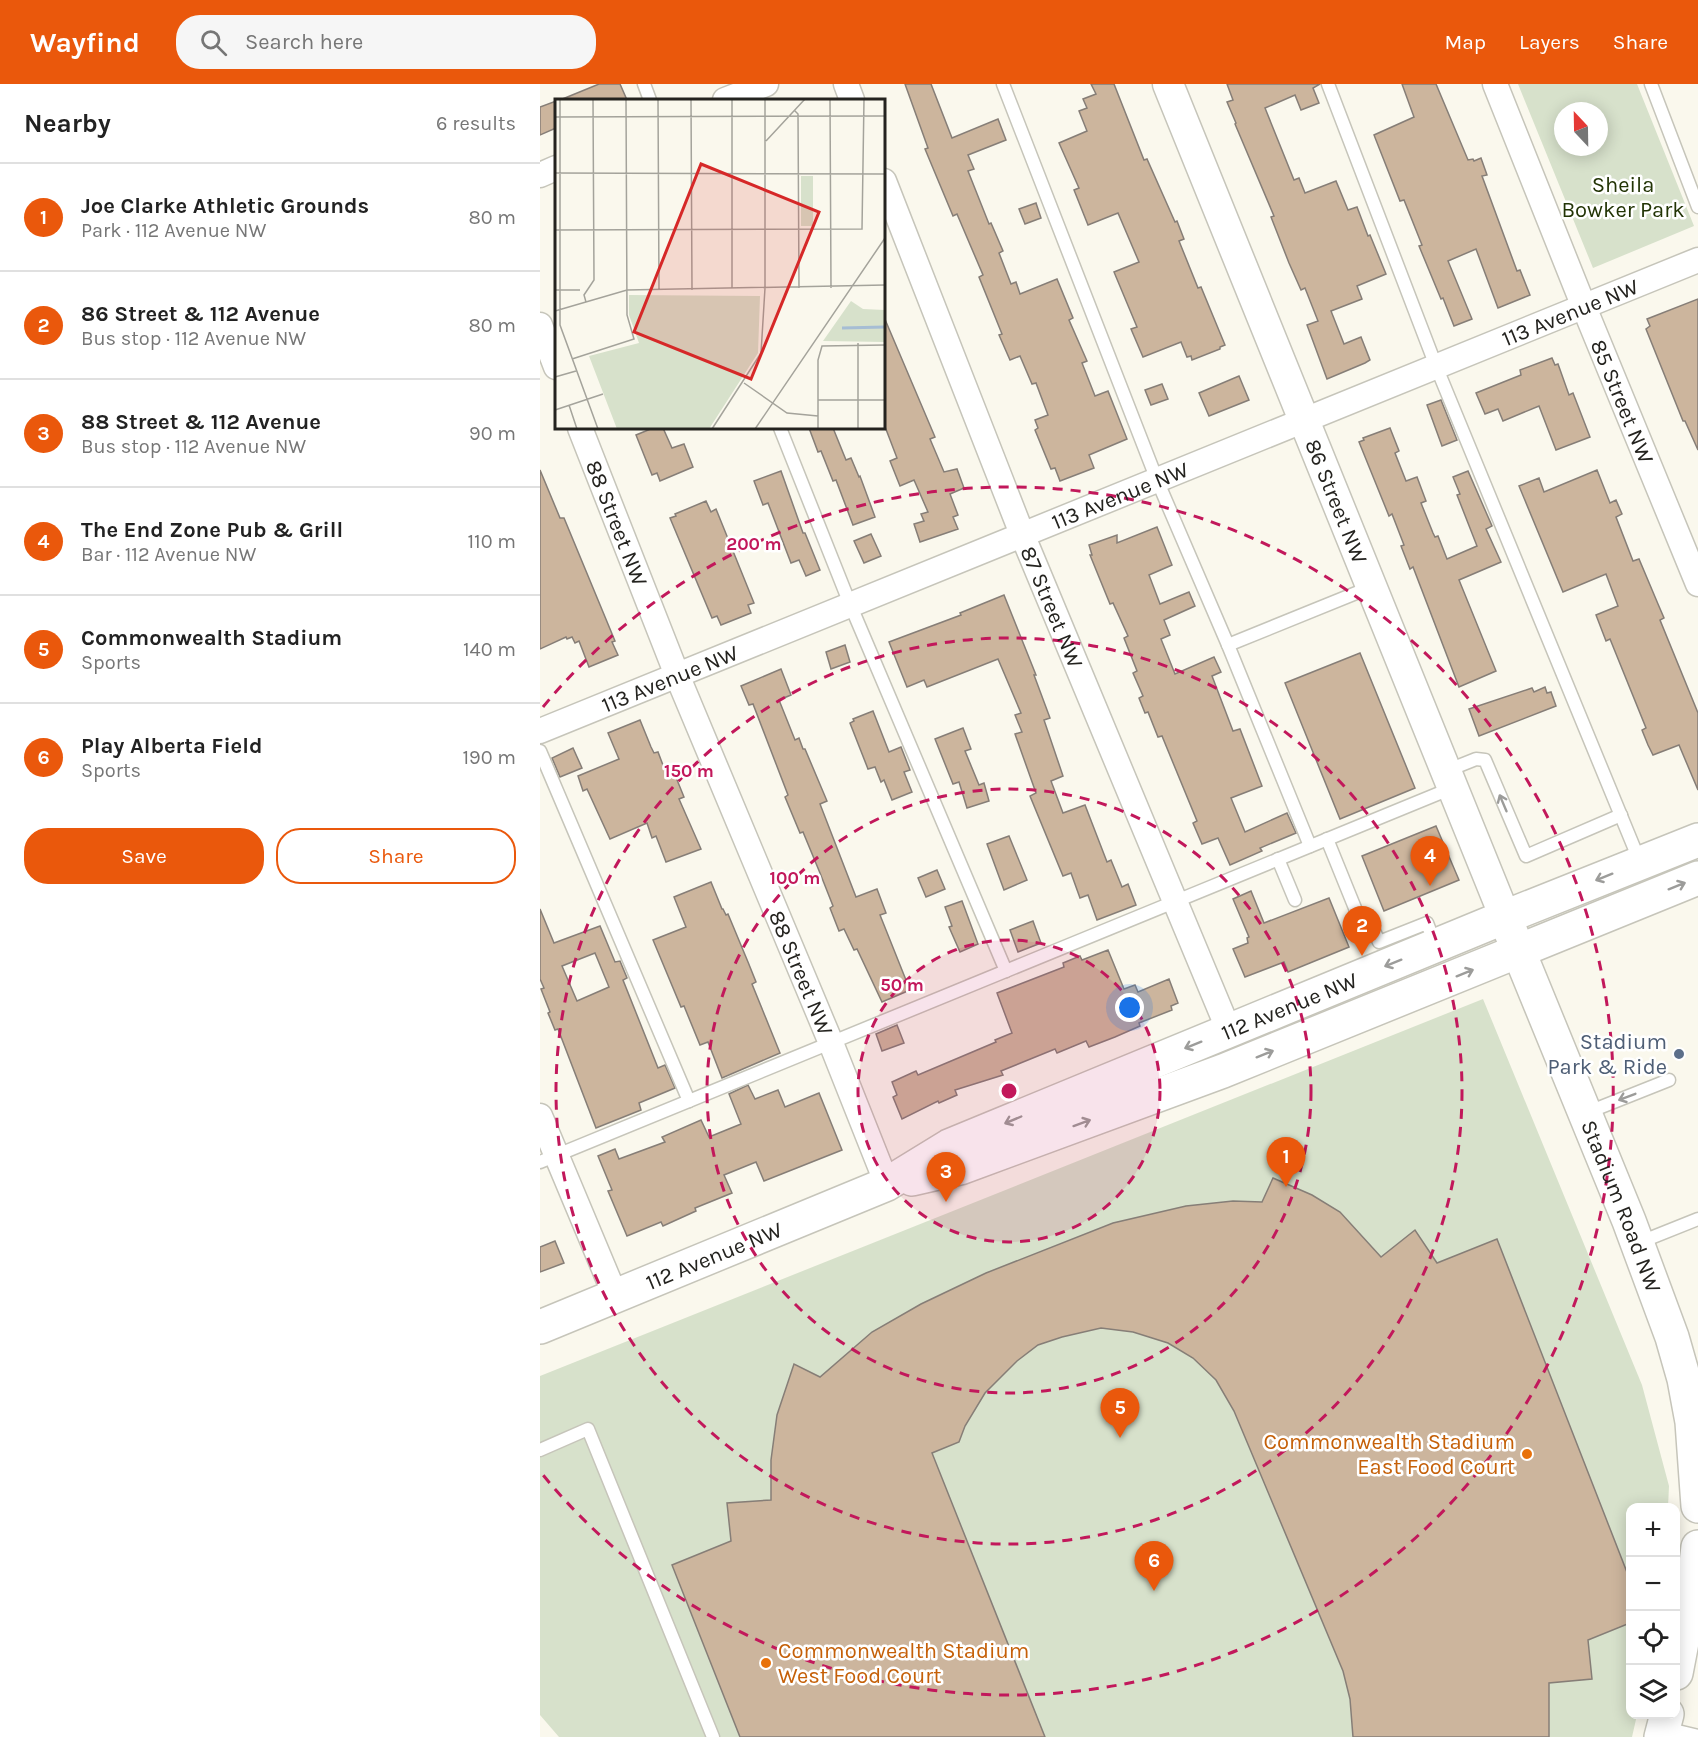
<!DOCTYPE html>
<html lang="en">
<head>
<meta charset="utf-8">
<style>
	:root { --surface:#fff; --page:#f6f6f6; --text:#222; --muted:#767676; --line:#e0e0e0; --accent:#ea580c }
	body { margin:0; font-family:Karla,sans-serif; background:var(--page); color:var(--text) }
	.controls { position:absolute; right:18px; bottom:18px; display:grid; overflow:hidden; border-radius:12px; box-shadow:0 3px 15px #0003 }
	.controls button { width:54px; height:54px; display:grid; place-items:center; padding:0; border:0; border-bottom:2px solid var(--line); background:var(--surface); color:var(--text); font:30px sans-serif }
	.compass { position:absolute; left:1014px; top:18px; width:54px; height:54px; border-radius:50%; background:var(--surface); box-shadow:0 3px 15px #0003; rotate:338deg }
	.you { position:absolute; left:590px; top:924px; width:21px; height:21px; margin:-15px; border:4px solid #fff; border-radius:50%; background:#1a73e8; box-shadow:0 0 0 9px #1a73e833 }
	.badge { display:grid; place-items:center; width:39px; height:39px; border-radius:50%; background:var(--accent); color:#fff; font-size:20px; font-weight:700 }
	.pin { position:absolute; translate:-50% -50px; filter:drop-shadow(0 2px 3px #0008) }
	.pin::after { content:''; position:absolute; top:32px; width:21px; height:18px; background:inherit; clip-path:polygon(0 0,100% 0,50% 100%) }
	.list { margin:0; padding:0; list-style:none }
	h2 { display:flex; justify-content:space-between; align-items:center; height:78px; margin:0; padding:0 24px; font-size:26px }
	h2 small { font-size:20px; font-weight:400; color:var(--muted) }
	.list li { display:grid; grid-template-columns:39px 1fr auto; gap:18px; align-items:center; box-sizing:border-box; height:108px; padding:0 24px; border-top:2px solid var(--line) }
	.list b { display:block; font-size:22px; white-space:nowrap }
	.list p { margin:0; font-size:20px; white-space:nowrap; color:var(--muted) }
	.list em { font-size:20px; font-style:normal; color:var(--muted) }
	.actions { display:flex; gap:12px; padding:18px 24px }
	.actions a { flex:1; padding:14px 0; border:2px solid var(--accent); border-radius:24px; text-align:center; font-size:21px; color:var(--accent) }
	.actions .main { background:var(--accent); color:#fff }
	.icon { flex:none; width:33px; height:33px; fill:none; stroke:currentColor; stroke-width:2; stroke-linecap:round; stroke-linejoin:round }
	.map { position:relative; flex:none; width:1158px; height:1653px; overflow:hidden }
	header { display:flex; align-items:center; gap:36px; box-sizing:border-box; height:84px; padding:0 30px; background:var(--accent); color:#fff }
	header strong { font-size:28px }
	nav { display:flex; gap:33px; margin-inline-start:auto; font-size:21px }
	.search { width:420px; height:54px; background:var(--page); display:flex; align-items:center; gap:15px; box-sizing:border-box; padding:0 21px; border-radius:24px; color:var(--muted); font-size:22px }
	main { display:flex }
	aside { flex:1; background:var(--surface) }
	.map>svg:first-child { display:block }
	.green { fill:#d7e1cb; fill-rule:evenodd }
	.building { fill:#ccb59d; stroke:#867e77; stroke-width:1.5; fill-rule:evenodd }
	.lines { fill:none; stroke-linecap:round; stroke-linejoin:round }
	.service-casing { stroke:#c6c5ba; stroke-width:15 }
	.minor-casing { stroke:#c6c5ba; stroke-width:27 }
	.tertiary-casing { stroke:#c6c5ba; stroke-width:33 }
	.secondary-casing { stroke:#c6c5ba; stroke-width:36 }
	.service { stroke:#fff; stroke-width:12 }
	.minor { stroke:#fff; stroke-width:24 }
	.tertiary { stroke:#fff; stroke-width:30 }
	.secondary { stroke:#fff; stroke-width:33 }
	.oneway { stroke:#9c9c9a }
	.ring { fill:none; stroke:#c2185b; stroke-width:3; stroke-dasharray:10 8 }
	.service-dot { fill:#5c6f8a; stroke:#fff; stroke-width:2 }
	.food-dot { fill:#e8710a; stroke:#fff; stroke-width:2 }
	.labels { text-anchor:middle; stroke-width:5; stroke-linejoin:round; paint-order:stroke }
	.park-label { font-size:22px; fill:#223405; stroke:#fff }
	.street-label { font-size:22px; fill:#24231f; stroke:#fff }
	.service-label { font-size:22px; fill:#4e5e75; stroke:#fff; text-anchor:end }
	.food-label { font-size:22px; fill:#c56008; stroke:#fff; text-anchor:end }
	.inset-river { fill:none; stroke:#a6bdd4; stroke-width:3 }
	.inset-road { fill:none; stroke:#a4a39b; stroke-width:1.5 }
	.view { fill:#d62828; fill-opacity:0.15; stroke:#d62828; stroke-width:3 }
	.inset-edge { fill:none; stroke:#24231f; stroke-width:3 }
	.centre { fill:#c2185b; stroke:#fff; stroke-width:3 }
	.ring-label { font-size:18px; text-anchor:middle; font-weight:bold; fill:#c2185b; stroke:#fff; stroke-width:5; stroke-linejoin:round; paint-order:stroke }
</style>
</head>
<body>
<header>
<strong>Wayfind</strong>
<div class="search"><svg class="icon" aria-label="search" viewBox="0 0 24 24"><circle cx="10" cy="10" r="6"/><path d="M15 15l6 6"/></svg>Search here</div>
<nav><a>Map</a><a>Layers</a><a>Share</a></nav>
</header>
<main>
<aside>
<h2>Nearby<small>6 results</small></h2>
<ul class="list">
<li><span class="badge">1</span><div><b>Joe Clarke Athletic Grounds</b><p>Park · 112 Avenue NW</p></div><em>80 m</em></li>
<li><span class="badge">2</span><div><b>86 Street &amp; 112 Avenue</b><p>Bus stop · 112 Avenue NW</p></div><em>80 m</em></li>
<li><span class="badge">3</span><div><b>88 Street &amp; 112 Avenue</b><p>Bus stop · 112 Avenue NW</p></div><em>90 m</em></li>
<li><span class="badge">4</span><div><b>The End Zone Pub &amp; Grill</b><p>Bar · 112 Avenue NW</p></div><em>110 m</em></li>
<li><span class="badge">5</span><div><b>Commonwealth Stadium</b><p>Sports</p></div><em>140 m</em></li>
<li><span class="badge">6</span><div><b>Play Alberta Field</b><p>Sports</p></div><em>190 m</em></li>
</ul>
<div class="actions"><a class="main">Save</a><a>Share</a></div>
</aside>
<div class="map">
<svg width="1158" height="1653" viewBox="0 0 1158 1653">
	<rect width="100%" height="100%" fill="#faf8ed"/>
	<!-- green -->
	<g class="green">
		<path d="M978,0H1097L1154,142L1053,184ZM1023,27H1059V63H1023Z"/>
		<polygon points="943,915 1102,1301 1129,1402 1128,1423 1090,1424 1090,1630 1097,1631 1092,1653 19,1653 0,1631 0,1292"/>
	</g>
	<!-- building -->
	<g class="building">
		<polygon points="59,0 80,0 87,16 20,16"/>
		<polygon points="365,0 391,0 412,54 458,35 466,56 428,71 434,85 428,87 449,140 451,139 463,167 459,169 471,200 476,198 480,210 517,195 533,234 529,236 547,277 542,279 555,312 568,307 587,355 549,371 554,384 520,397 515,384 511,385 495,346 498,344 495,336 508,331 496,299 492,300 480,272 470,276 459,251 462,250 439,193 443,191 417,130 413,132 385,65 388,64"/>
		<polygon points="551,0 574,0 604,76 607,75 635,138 637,137 644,155 639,157 658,204 661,203 685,261 680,263 680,265 652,276 651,272 647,273 641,258 603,273 591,245 597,243 574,188 599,178 578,129 548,141 534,106 539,104 519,59 547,47 539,27 547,24 543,15 556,10"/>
		<polygon points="687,0 780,0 773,4 779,19 761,26 755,11 725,24 754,96 759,94 765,109 796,97 808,126 817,123 828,152 830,151 846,190 817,202 822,215 791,227 804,260 821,253 830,276 825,279 787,295 767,241 778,237 765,204 761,206 749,179 731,133 734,132 695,40 696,39 687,18 693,16"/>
		<polygon points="862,0 896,0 928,76 933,75 934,77 941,74 947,91 942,92 977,187 980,186 990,211 958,224 936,165 908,177 932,235 914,242 903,214 901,215 879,162 882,161 864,116 860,117 834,51 874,33"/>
		<polygon points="16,17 16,44 0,51 0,23"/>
		<polygon points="496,119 501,134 485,140 479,125"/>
		<polygon points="1158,215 1158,366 1145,337 1143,337 1106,245 1110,242 1107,235"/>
		<polygon points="344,233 395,353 390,355 404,388 417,385 424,404 410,410 418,431 413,433 418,445 380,458 374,440 384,437 381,430 388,428 374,396 360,402 350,377 357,374 344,340"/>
		<polygon points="1012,274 1015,281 1018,280 1029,311 1033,309 1050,353 1016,366 999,322 963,337 958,325 945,330 936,309 981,291 980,286"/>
		<polygon points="699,292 709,316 669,332 659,309"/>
		<polygon points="622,300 628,315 611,321 605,306"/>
		<polygon points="901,316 917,356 902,362 887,321"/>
		<polygon points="113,344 123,344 132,364 144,360 153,383 120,397 117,389 112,391 96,351"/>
		<polygon points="269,344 293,344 306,376 311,374 319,393 320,392 335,433 313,441 296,396 293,397 281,367 278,368"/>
		<polygon points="850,344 859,367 855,369 866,397 877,393 886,417 881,419 893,449 895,453 898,452 907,475 937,462 917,411 920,410 913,393 928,387 952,442 946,445 961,478 919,496 956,587 919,603 873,483 870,485 861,462 864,461 852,430 849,432 819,358 824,356 823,354"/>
		<polygon points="0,386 20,434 24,434 75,557 72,558 78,571 49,583 39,557 35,559 32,553 27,555 26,553 0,565"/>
		<polygon points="1057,386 1070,419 1076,416 1082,430 1076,433 1093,477 1099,475 1118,520 1124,534 1120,536 1158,629 1158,706 1139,661 1113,671 1108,661 1102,646 1106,644 1070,555 1066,557 1056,531 1078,522 1066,490 1023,508 979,402 999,394 1004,408"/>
		<polygon points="241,387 263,449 265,449 280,486 266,492 259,476 251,479 228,419 223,421 214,397"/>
		<polygon points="166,417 171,428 176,425 214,519 208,521 211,529 181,541 177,532 172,534 130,434 136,432 135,430"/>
		<polygon points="617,443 632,481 609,491 620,520 649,508 655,522 624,536 630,551 621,555 635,590 674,573 681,588 672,592 693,647 700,645 722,702 691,714 705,748 747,729 756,749 720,764 722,767 690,781 678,754 662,760 653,739 657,737 622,652 618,653 608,628 605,629 599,614 603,612 593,589 597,587 584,554 588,552 573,519 570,520 550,471 552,471 549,461 577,451 577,459"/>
		<polygon points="331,450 341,472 324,479 314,457"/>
		<polygon points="464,511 496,591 494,591 510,634 504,636 523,692 511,697 523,729 545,721 567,778 571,776 582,803 588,800 596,821 557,836 548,811 540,814 531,789 523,792 490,712 496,709 475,650 482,648 475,631 481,629 458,575 387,603 384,596 367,603 349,558 421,531 420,529"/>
		<polygon points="305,561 310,578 291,585 286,568"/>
		<polygon points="820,569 875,704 800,735 745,599"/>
		<polygon points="241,585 251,611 239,616 255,656 259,654 263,665 265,665 287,717 280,720 316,813 337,805 346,829 340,831 370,906 342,918 317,865 314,866 304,845 299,847 290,824 293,822 280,789 263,748 260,749 245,713 248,711 213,620 209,621 201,602"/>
		<polygon points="1005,603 1007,609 1011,608 1016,622 939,652 929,625 992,604 994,608"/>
		<polygon points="333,627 349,668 361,663 370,686 364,688 372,708 352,716 344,696 341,698 335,683 328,685 310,639 314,637 313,635"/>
		<polygon points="100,636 111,663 114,669 118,668 126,689 133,686 144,713 139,715 161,765 126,778 116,752 112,754 107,739 70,755 47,705 43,707 38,692 79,675 68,649"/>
		<polygon points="423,644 431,665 425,667 439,701 444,699 449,717 427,724 419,698 413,700 395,655"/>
		<polygon points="33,664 42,684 20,693 12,674"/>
		<polygon points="896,742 919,796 844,827 822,772"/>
		<polygon points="469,752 487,796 464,806 447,760"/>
		<polygon points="397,786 405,805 386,813 378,794"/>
		<polygon points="171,798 182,825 183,825 186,831 188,830 208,878 216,898 212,900 240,969 182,994 168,958 160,961 144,922 141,923 113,856 146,843 134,813"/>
		<polygon points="711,807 724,839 789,814 809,863 748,888 744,878 705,893 693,865 708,859 707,854 709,853 693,815"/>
		<polygon points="422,817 438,860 420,868 409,843 412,842 405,823"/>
		<path d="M0,825L14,859L60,842L75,878L80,877L87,894L83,896L118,984L125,981L135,1004L99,1019L101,1026L56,1044L18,945L15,946L8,929L10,928L1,905L4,904L0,895ZM55,869L69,903L37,917L22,882Z"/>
		<polygon points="493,837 501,859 478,868 470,846"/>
		<polygon points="568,866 584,905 595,901 598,908 629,895 638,919 631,922 632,926 599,939 600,942 575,953 549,963 546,957 517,969 515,965 461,987 463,991 415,1006 417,1011 399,1019 398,1017 362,1035 353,1013 357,1011 352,998 376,987 378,991 456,958 455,956 472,949 457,909 524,883 523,879 540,872 542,876"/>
		<polygon points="357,941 364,959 342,967 336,950"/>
		<polygon points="208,1001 215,1015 238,1006 245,1023 279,1009 302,1066 224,1097 216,1078 184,1091 192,1109 155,1124 156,1127 123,1142 121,1138 87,1152 68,1107 72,1106 58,1072 75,1065 79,1075 125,1058 122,1053 161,1036 169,1053 201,1040 189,1010"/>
		<polygon points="733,1094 772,1111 800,1128 841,1173 875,1146 897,1179 957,1155 1090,1496 1090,1539 1048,1556 1052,1595 1009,1599 1009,1653 813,1653 810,1615 803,1587 694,1327 676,1296 653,1274 628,1259 593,1248 561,1244 522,1253 498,1261 477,1277 445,1309 425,1342 419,1358 392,1369 505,1653 200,1653 132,1481 191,1457 187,1419 231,1416 231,1376 237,1331 254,1280 280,1293 332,1248 381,1220 446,1189 573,1139 646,1122 693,1117 722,1118"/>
		<polygon points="15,1157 24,1179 0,1188 0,1163"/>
	</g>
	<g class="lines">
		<defs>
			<g id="service">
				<polyline points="104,0 110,16"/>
				<polyline points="463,0 617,396 688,561 770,762"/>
				<polyline points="788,0 896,282 1100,778"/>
				<polyline points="1111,0 1158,123"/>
				<polyline points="240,344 310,520 466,887"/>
				<polyline points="688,561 831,503"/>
				<polyline points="0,667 149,1017"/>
				<polyline points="906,687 936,675 945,676 986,772 1081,731"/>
				<polyline points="787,755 817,829 831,840 839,858 887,839 895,860"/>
				<polyline points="738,775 755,816"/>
				<polyline points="1046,1029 1129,996"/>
				<polyline points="0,1078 912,704"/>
				<polyline points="1098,1159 1158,1135"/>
				<polyline points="0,1366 48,1345 173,1653"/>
				<polyline points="1125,1644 1158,1652"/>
			</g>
			<g id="minor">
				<polyline points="306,0 312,16"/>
				<path id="s1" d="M955,0L1044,223L1158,500"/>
				<polyline points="185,16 226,0"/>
				<polyline points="0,91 16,84"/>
				<path id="s2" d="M344,97L482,450L689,947"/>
				<polyline points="0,241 16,283"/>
				<path id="s3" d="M40,344L137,591L291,959L347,1100"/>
				<path id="s4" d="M0,647L1158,176"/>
				<polyline points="0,1032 75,1211"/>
			</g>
			<g id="tertiary">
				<path id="s5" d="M628,0L965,833"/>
			</g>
			<g id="secondary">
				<path id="s6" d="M970,846L1089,1137L1132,1253L1144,1295L1152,1338L1158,1422"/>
				<polyline points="372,1095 420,1084 683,987 1158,794"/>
				<path id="s7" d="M0,1243L347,1100L409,1062L965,833L1158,756"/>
				<polyline points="1136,1589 1154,1496 1158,1463"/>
				<polyline points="1121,1653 1127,1630"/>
			</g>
		</defs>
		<!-- service casing -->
		<use href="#service" class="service-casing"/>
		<!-- minor casing -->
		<use href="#minor" class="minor-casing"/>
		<!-- tertiary casing -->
		<use href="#tertiary" class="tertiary-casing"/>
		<!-- secondary casing -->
		<use href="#secondary" class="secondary-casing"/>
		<!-- service -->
		<use href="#service" class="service"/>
		<!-- minor -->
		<use href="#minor" class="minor"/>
		<!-- tertiary -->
		<use href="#tertiary" class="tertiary"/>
		<!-- secondary -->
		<use href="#secondary" class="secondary"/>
	</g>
	<!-- one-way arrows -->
	<defs><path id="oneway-shaft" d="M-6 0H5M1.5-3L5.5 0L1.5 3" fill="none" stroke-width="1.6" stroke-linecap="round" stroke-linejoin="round" transform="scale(1.5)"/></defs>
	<g class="oneway">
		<use href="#oneway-shaft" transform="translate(963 719) rotate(-113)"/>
		<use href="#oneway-shaft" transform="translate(1064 793) rotate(158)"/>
		<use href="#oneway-shaft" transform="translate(1137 802) rotate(-22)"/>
		<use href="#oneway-shaft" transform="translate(853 879) rotate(158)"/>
		<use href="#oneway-shaft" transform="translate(925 889) rotate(-22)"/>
		<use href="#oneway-shaft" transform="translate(653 961) rotate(158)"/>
		<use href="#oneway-shaft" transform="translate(725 970) rotate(-22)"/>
		<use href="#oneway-shaft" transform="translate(1087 1013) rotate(159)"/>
		<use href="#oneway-shaft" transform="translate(473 1036) rotate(157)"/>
		<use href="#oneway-shaft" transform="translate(542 1039) rotate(-20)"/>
	</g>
	<!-- distance rings -->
	<circle cx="469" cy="1007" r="151" fill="#c2185b" fill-opacity=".12"/>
	<g class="ring">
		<circle cx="469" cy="1007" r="151"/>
		<circle cx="469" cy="1007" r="302"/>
		<circle cx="469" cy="1007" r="453"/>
		<path d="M3 623A604 604 0 1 1 3 1391"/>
	</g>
	<!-- markers -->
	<circle class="service-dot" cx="1139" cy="970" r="6"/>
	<g class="food-dot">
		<circle cx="987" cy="1370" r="6"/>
		<circle cx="226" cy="1579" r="6"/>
	</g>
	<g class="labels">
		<!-- park labels -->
		<g class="park-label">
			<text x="1083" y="108">Sheila<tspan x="1083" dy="25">Bowker Park</tspan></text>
		</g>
		<!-- street labels -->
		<g class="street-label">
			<text dy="8" stroke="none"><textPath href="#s4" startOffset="1112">113 Avenue NW</textPath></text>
			<text dy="8" stroke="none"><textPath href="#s1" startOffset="342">85 Street NW</textPath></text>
			<text dy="8" stroke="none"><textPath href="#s4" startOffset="626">113 Avenue NW</textPath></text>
			<text dy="8" stroke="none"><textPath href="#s5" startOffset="450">86 Street NW</textPath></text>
			<text dy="8" stroke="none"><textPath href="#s3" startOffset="102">88 Street NW</textPath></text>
			<text dy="8" stroke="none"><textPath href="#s2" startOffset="458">87 Street NW</textPath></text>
			<text dy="8" stroke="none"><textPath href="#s4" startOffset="140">113 Avenue NW</textPath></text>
			<text dy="8" stroke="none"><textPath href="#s3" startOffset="588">88 Street NW</textPath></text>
			<text dy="8" stroke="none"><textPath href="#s7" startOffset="816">112 Avenue NW</textPath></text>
			<text dy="8" stroke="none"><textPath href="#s6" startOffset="298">Stadium Road NW</textPath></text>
			<text dy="8" stroke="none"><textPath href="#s7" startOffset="188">112 Avenue NW</textPath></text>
		</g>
		<!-- service labels -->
		<g class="service-label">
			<text x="1127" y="965">Stadium<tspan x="1127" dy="25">Park &amp; Ride</tspan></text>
		</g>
		<!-- food labels -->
		<g class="food-label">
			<text x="975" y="1365">Commonwealth Stadium<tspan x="975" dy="25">East Food Court</tspan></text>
			<text x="238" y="1574" text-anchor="start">Commonwealth Stadium<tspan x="238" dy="25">West Food Court</tspan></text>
		</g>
	</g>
	<!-- overview -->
	<g transform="translate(15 15)">
		<rect width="330" height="330" fill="#faf8ed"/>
		<path d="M246,77H258V127H246ZM74,196L205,197L203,254L154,330H62L34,257L84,244L74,216ZM296,202L308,210L330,211V243L268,242Z" fill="#d7e1cb"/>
		<path class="inset-river" d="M287,229L330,228"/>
		<path class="inset-road" d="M5,0V226L43,330M103,0L104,191M136,0L137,191M177,0V189M210,0V189M275,0L276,189M239,11L243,15L244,189M0,18L330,17M211,42L250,0M0,74L330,75M0,131L307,130L309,0M0,191H25M31,203L29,196L39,181L38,0M0,212L72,191L330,186M17,260L79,240L72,216L71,0M0,278L21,272M189,284L232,314L263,317M263,301H330M14,306L22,330M0,311L48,295M157,330L206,254L210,189M200,330L330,139M263,330V261L267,247L330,246M303,330V244"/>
		<path class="view" d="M146,65L264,113L196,280L79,233Z"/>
		<rect width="330" height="330" class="inset-edge"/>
	</g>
	<circle cx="469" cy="1007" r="9" class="centre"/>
	<g class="ring-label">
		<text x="214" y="466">200 m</text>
		<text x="149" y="693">150 m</text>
		<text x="255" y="800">100 m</text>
		<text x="362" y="907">50 m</text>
	</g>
</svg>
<div class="controls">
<button>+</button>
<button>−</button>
<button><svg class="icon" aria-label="locate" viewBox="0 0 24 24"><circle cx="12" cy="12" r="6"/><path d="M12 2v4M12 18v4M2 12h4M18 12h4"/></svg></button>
<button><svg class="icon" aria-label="layers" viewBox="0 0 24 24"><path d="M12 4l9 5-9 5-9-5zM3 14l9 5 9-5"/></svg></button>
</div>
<svg class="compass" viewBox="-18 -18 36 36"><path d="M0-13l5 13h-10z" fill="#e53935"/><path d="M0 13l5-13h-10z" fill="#767676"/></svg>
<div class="you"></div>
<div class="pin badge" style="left:746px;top:1103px">1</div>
<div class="pin badge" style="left:822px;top:872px">2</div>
<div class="pin badge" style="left:406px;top:1118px">3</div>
<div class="pin badge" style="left:890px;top:802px">4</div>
<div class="pin badge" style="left:580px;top:1354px">5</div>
<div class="pin badge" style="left:614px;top:1507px">6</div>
</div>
</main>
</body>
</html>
